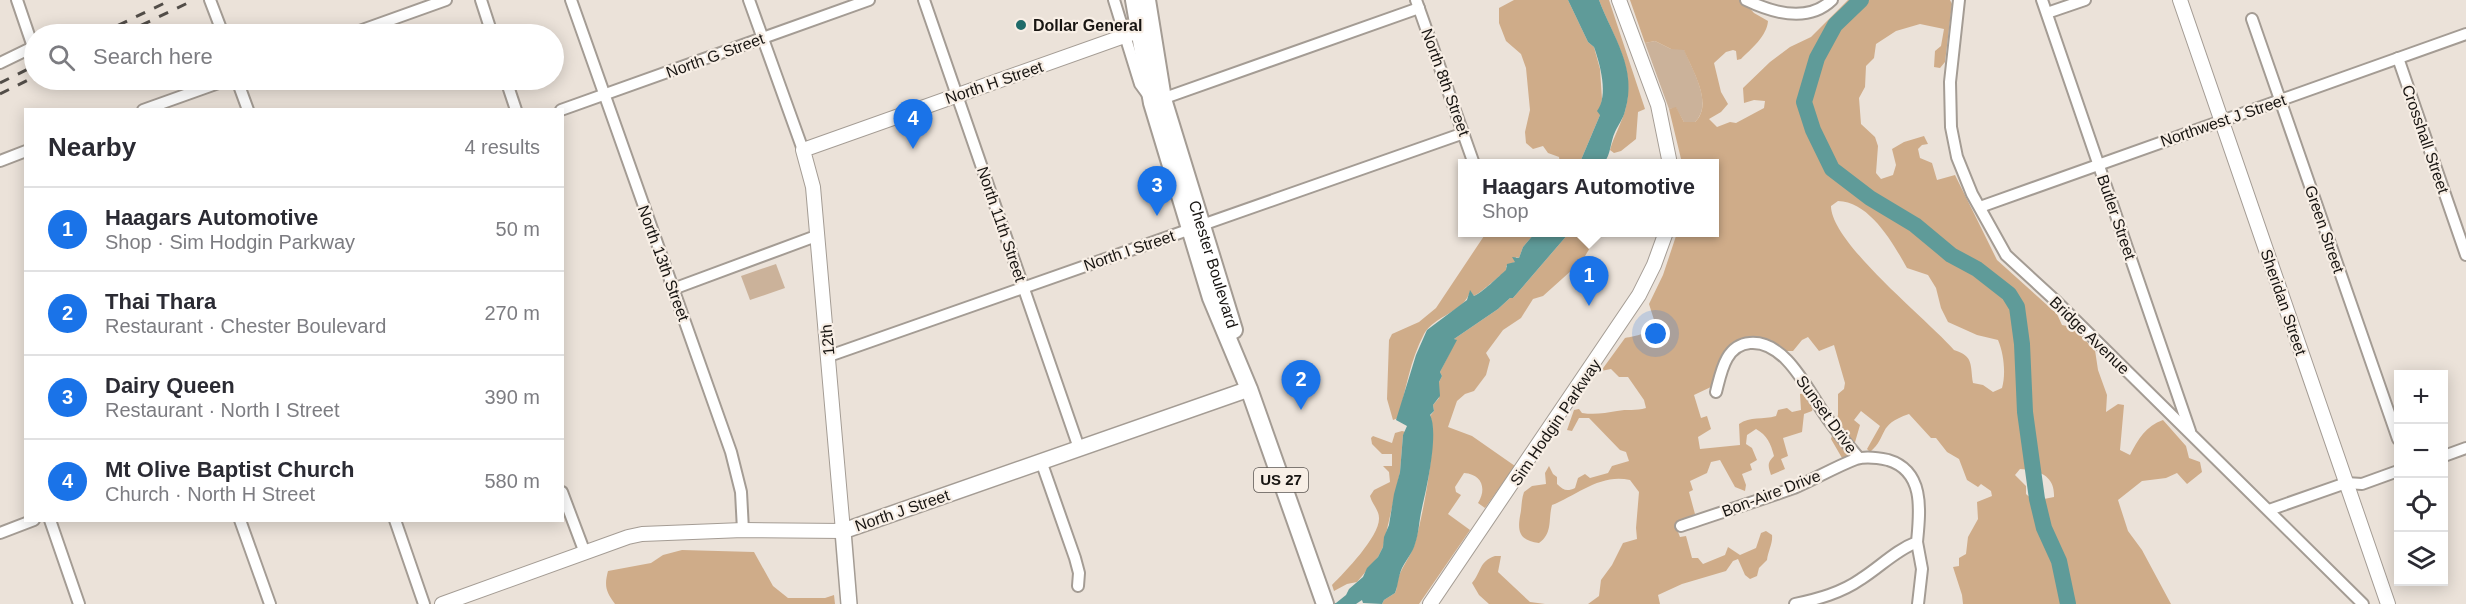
<!DOCTYPE html>
<html lang="en">
<head>
<meta charset="utf-8">
<style>
	:root { --surface:#fff; --page:#f2f2f3; --text:#2b2b33; --muted:#7c7c81; --line:#e1e1e2; --accent:#1a73e8 }
	body { margin:0; font-family:Arial,sans-serif; background:var(--page); color:var(--text) }
	.controls { position:absolute; right:18px; bottom:18px; display:grid; overflow:hidden; border-radius:0px; box-shadow:0 3px 15px #0003 }
	.controls button { width:54px; height:54px; display:grid; place-items:center; padding:0; border:0; border-bottom:2px solid var(--line); background:var(--surface); color:var(--text); font:30px sans-serif }
	.you { position:absolute; left:1656px; top:334px; width:21px; height:21px; margin:-15px; border:4px solid #fff; border-radius:50%; background:#1a73e8; box-shadow:0 0 0 9px #1a73e833 }
	.badge { display:grid; place-items:center; width:39px; height:39px; border-radius:50%; background:var(--accent); color:#fff; font-size:20px; font-weight:700 }
	.pin { position:absolute; translate:-50% -50px; filter:drop-shadow(0 2px 3px #0008) }
	.pin::after { content:''; position:absolute; top:32px; width:21px; height:18px; background:inherit; clip-path:polygon(0 0,100% 0,50% 100%) }
	.popup { position:absolute; left:1458px; top:159px; width:261px; height:78px; box-sizing:border-box; display:grid; place-content:center; border-radius:0px; background:var(--surface); filter:drop-shadow(0 2px 4px #0005); font-size:20px; white-space:nowrap; color:var(--muted) }
	.popup b { font-size:22px; color:var(--text) }
	.popup::after { content:''; position:absolute; left:50%; top:100%; margin-left:-12px; border:12px solid transparent; border-top-color:var(--surface) }
	.list { margin:0; padding:0; list-style:none }
	h2 { display:flex; justify-content:space-between; align-items:center; height:78px; margin:0; padding:0 24px; font-size:26px }
	h2 small { font-size:20px; font-weight:400; color:var(--muted) }
	.list li { display:grid; grid-template-columns:39px 1fr auto; gap:18px; align-items:center; box-sizing:border-box; height:84px; padding:0 24px; border-top:2px solid var(--line) }
	.list b { display:block; font-size:22px; white-space:nowrap }
	.list p { margin:0; font-size:20px; white-space:nowrap; color:var(--muted) }
	.list em { font-size:20px; font-style:normal; color:var(--muted) }
	.icon { flex:none; width:33px; height:33px; fill:none; stroke:currentColor; stroke-width:2; stroke-linecap:round; stroke-linejoin:round }
	.map { position:relative; flex:none; width:2466px; height:604px; overflow:hidden }
	.search { position:absolute; background:var(--surface); box-shadow:0 3px 15px #0003; left:24px; top:24px; width:540px; height:66px; display:flex; align-items:center; gap:15px; box-sizing:border-box; padding:0 21px; border-radius:33px; color:var(--muted); font-size:22px }
	.panel { position:absolute; background:var(--surface); box-shadow:0 3px 15px #0003; left:24px; top:108px; width:540px; height:414px; border-radius:0px }
	.map>svg:first-child { display:block }
	.green { fill:#cbb29a }
	.forest { fill:#cfac89; fill-rule:evenodd }
	.water { fill:#5f9b99 }
	.lines { fill:none; stroke-linecap:round; stroke-linejoin:round }
	.river { stroke:#5f9b99; stroke-width:16 }
	.minor-casing { stroke:#a49c94; stroke-width:14 }
	.tertiary-casing { stroke:#a49c94; stroke-width:16 }
	.secondary-casing { stroke:#a49c94; stroke-width:18 }
	.trunk-casing { stroke:#a49c94; stroke-width:20 }
	.minor { stroke:#fff; stroke-width:10 }
	.tertiary { stroke:#fff; stroke-width:14 }
	.secondary { stroke:#fff; stroke-width:15 }
	.trunk { stroke:#fff; stroke-width:16 }
	.rail { stroke:#524d48; stroke-width:3; stroke-dasharray:10 10; stroke-linecap:butt }
	.poi-dot { fill:#1f6b6a; stroke:#f8efe6; stroke-width:2 }
	.labels { text-anchor:middle; stroke-width:4.5; stroke-linejoin:round; paint-order:stroke }
	.shield { fill:#f8efe6; stroke:#5b5652; stroke-width:1.5 }
	.shield-label { font-size:15px; font-weight:bold; fill:#181512 }
	.poi-label { font-size:16px; font-weight:bold; fill:#181512; stroke:#f8efe6; text-anchor:start }
	.street-label { font-size:16px; fill:#181512; stroke:#f8efe6 }
</style>
</head>
<body>
<div class="map">
<svg width="2466" height="604" viewBox="0 0 2466 604">
	<rect width="100%" height="100%" fill="#ebe2d9"/>
	<!-- green -->
	<g class="green">
		<path d="M1655,41L1671,49H1684C1692,70 1714,104 1695,122H1684L1676,108L1669,109L1645,43Z"/>
		<polygon points="776,264 785,288 750,300 741,276"/>
	</g>
	<!-- forest -->
	<g class="forest">
		<polygon points="1514,0 1568,0 1588,42 1594,47 1600,69 1602,99 1600,115 1581,160 1575,163 1560,163 1559,157 1548,153 1543,146 1533,149 1526,143 1525,132 1530,110 1526,68 1521,54 1506,41 1499,23 1499,8"/>
		<path d="M1599,0H1609L1645,109L1638,112L1636,139L1621,151L1614,153L1610,150C1614,136 1621,124 1625,111C1637,69 1613,37 1599,0Z"/>
		<path d="M1630,0H1749L1745,3L1754,13L1768,21C1767,36 1751,49 1741,59L1737,60L1736,51L1733,50L1726,52L1714,63L1721,92L1728,104L1721,112L1709,119L1717,127L1730,122L1736,123L1764,108L1765,101L1754,100L1744,103L1743,88L1770,62L1790,47L1811,37L1848,0H1950L1952,4L1945,62L1940,68L1934,67L1935,51L1941,46L1944,29L1920,24L1896,31L1876,44L1874,58L1866,66L1865,87L1859,98L1861,124L1875,137L1878,146L1876,173L1881,179L1893,175L1896,165L1892,149L1904,142L1924,136L1928,144L1922,145L1918,149L1920,158L1932,163L1937,180L1955,175L1997,260L2057,314L2062,325L2072,327L2095,350L2098,370L2107,395L2106,412L2118,404L2124,405L2120,450L2130,455C2138,439 2146,426 2163,420L2186,446L2189,458L2200,462L2202,472L2187,484L2177,473L2166,478L2142,481L2118,500L2128,531L2142,550L2171,604H1963L1962,595L1953,567L1959,566V558L1966,554L1968,537L1978,519L1977,502L1992,496L1991,491L1981,484L1978,487L1967,480L1959,459L1947,452L1936,438H1931L1909,414C1876,425 1889,436 1870,452L1867,449L1880,426L1861,411L1854,420L1860,425L1851,456L1842,458L1831,439L1838,415V394L1844,389L1845,383L1834,345L1819,351L1808,337L1802,340L1793,351H1785L1771,340L1761,339L1731,348L1720,361L1713,386L1694,395L1701,418L1707,416L1711,429L1698,437L1700,449L1740,445L1739,424C1750,416 1763,420 1776,416L1778,410L1787,408L1792,412L1801,410L1800,394L1805,393L1814,404L1812,411L1804,414L1802,432L1783,438L1788,456L1781,459L1785,469L1771,475C1768,466 1767,463 1774,456C1771,444 1767,435 1756,429L1747,435L1746,444L1752,448L1757,460L1750,464L1752,470L1742,474L1746,485L1745,491L1735,487L1720,460L1711,462L1707,473L1690,481L1693,490L1689,492L1695,514L1675,524L1680,537L1686,536L1692,558H1698L1703,564L1725,555L1728,547L1740,555L1756,548L1761,533L1766,531L1772,535C1773,543 1768,551 1767,560L1759,568L1757,576L1750,579L1745,575L1738,559L1733,561L1726,571L1682,584L1658,595L1660,604H1588L1599,596L1601,580L1612,565L1623,543L1637,539L1636,528L1639,492L1630,480C1601,473 1577,495 1552,505C1548,520 1553,533 1539,543C1521,540 1517,534 1520,516C1522,508 1521,500 1524,492L1532,486L1546,484L1545,473L1549,466L1553,474L1557,477V484C1563,490 1567,492 1575,488L1578,478L1585,474L1590,478L1608,473L1612,466L1629,461L1626,452L1620,450L1589,418H1579L1572,431L1567,430L1574,410L1579,409L1582,413C1595,415 1605,413 1617,411C1627,409 1636,411 1646,408L1644,400L1628,377H1619L1611,369L1601,371L1625,338C1636,336 1650,334 1655,323L1649,304L1663,275L1677,233L1715,232V164L1682,163L1669,109L1676,107L1684,122H1695C1714,104 1692,70 1684,50L1671,49L1655,41L1645,43ZM1838,201C1870,202 1893,243 1907,268L1928,275L1936,288L1941,308L1948,322L1977,335L1998,340C2004,354 2006,374 2002,388L1993,392L1983,385L1973,383C1970,365 1974,356 1954,350C1928,320 1831,243 1831,206ZM2020,469C2038,470 2055,475 2054,497L2034,501L2026,494V486L2015,475Z"/>
		<path d="M1486,233H1535L1523,247L1519,258L1516,257L1515,262L1506,266L1507,270C1499,276 1482,292 1474,296L1470,291C1465,312 1435,315 1424,334C1410,360 1406,390 1398,418L1393,420L1387,399L1389,340L1392,334L1419,322L1436,308Z"/>
		<path d="M1569,233H1599L1582,261L1543,296L1533,299L1521,318L1503,330L1486,353L1490,360L1486,375L1474,391L1465,394L1457,401L1448,427L1472,436L1515,466L1485,508L1478,503C1487,489 1482,474 1464,473L1455,487L1456,492L1461,495L1448,514L1470,530L1419,604H1382L1384,600L1395,593C1398,587 1396,584 1399,576C1403,565 1412,554 1415,543C1422,520 1439,433 1430,416L1434,411L1433,405L1439,398V382L1442,376L1440,372L1456,340L1454,339L1498,309L1510,298H1513Z"/>
		<path d="M1402,431L1406,432L1403,435L1400,472L1383,547L1378,557L1357,582L1347,584L1334,591L1332,585C1345,572 1380,536 1379,518C1379,510 1372,504 1370,496L1374,490L1390,482L1389,472L1383,466H1392V454H1382L1372,444L1371,438L1373,436L1392,443L1395,433Z"/>
		<path d="M682,550L754,552L773,586L788,598H825L834,595L835,604H615C606,592 604,586 608,571L651,563L663,555Z"/>
		<path d="M1495,556H1501L1498,572L1530,602L1545,604H1489L1479,595L1472,583C1481,573 1479,561 1495,556Z"/>
	</g>
	<!-- water -->
	<g class="water">
		<path d="M1568,0H1599C1613,37 1638,69 1625,111C1623,119 1618,125 1615,132C1610,143 1611,154 1604,163H1575L1581,160L1600,115L1597,111C1609,96 1600,64 1594,47L1588,42Z"/>
		<path d="M1535,233H1569L1513,298H1510L1498,309L1454,339L1457,340L1440,372L1442,376L1439,382L1440,396L1433,405L1434,411L1430,415C1439,432 1427,487 1422,508C1419,520 1419,533 1415,544C1413,552 1406,560 1402,568C1398,577 1398,586 1395,593L1384,600L1382,604L1363,603L1362,600L1356,604H1328L1336,603L1346,595L1349,589L1363,577L1367,568L1378,557L1383,547L1384,537L1389,525L1394,494L1400,472L1403,435L1407,426L1396,420L1416,355L1427,330L1467,300L1470,290L1474,296C1482,293 1499,276 1506,270L1507,264L1515,262L1512,257L1519,258L1523,247Z"/>
	</g>
	<g class="lines">
		<!-- river -->
		<polyline class="river" points="1861,0 1835,25 1817,58 1804,102 1813,130 1832,169 1870,198 1915,225 1951,255 1977,269 2009,294 2017,307 2022,344 2025,412 2037,499 2044,528 2059,561 2068,604"/>
		<defs>
			<g id="minor">
				<polyline points="210,0 223,34"/>
				<polyline points="481,0 492,34"/>
				<polyline points="571,0 731,452 741,492 743,530"/>
				<polyline points="749,0 803,150"/>
				<polyline points="924,0 1079,448"/>
				<polyline points="1114,0 1140,84 1148,95"/>
				<polyline points="1416,0 1474,164"/>
				<path d="M1746,0C1773,13 1808,23 1832,0"/>
				<polyline points="1959,0 1950,82 1951,127 1957,157 1972,194 2006,255 2057,302 2363,604"/>
				<polyline points="2042,0 2190,431"/>
				<polyline points="2047,13 2085,0"/>
				<polyline points="2252,19 2398,439"/>
				<polyline points="351,34 446,0"/>
				<polyline points="2398,58 2466,255"/>
				<polyline points="0,63 33,47 17,0"/>
				<polyline points="237,80 248,110"/>
				<polyline points="506,80 516,110"/>
				<polyline points="1159,100 1419,8"/>
				<polyline points="143,110 227,80"/>
				<polyline points="561,110 869,0"/>
				<polyline points="0,161 26,151"/>
				<polyline points="1980,207 2466,34"/>
				<polyline points="673,289 816,236"/>
				<polyline points="829,356 1464,133"/>
				<path d="M1716,392C1721,373 1725,345 1750,343C1785,340 1807,389 1825,415C1835,430 1847,444 1859,458"/>
				<polyline points="2444,456 2466,448"/>
				<polyline points="1041,461 1075,558 1079,573 1078,586"/>
				<polyline points="562,492 585,553"/>
				<polyline points="2269,510 2346,483 2362,484 2398,471"/>
				<polyline points="50,520 79,604"/>
				<polyline points="240,520 270,604"/>
				<polyline points="395,520 424,604"/>
				<path d="M1681,526C1719,513 1757,501 1794,488C1815,479 1835,467 1856,459C1866,456 1879,458 1888,460C1925,471 1920,511 1917,542C1896,550 1880,567 1861,579C1841,593 1818,599 1795,604"/>
				<polyline points="0,533 34,520"/>
				<polyline points="1917,542 1922,569 1918,604"/>
			</g>
			<g id="tertiary">
				<polyline points="1619,0 1658,105 1670,164"/>
				<polyline points="2180,0 2388,604"/>
				<polyline points="442,604 628,537 642,534 743,530 843,531 813,187 803,150 1147,28"/>
				<polyline points="1430,604 1639,295 1654,265 1666,232"/>
			</g>
			<polyline id="secondary" points="849,604 843,531 1249,389"/>
			<g id="trunk">
				<polyline points="1134,0 1152,103 1211,298 1249,389 1325,604"/>
				<path id="s1" d="M1147,0L1163,99L1234,330"/>
			</g>
		</defs>
		<!-- minor casing -->
		<use href="#minor" class="minor-casing"/>
		<!-- tertiary casing -->
		<use href="#tertiary" class="tertiary-casing"/>
		<!-- secondary casing -->
		<use href="#secondary" class="secondary-casing"/>
		<!-- trunk casing -->
		<use href="#trunk" class="trunk-casing"/>
		<!-- minor -->
		<use href="#minor" class="minor"/>
		<!-- tertiary -->
		<use href="#tertiary" class="tertiary"/>
		<!-- secondary -->
		<use href="#secondary" class="secondary"/>
		<!-- trunk -->
		<use href="#trunk" class="trunk"/>
		<!-- rail -->
		<g class="rail">
			<polyline points="100,34 171,0"/>
			<polyline points="123,34 194,0"/>
			<polyline points="0,83 34,66"/>
			<polyline points="0,94 34,77"/>
		</g>
	</g>
	<!-- markers -->
	<circle class="poi-dot" cx="1021" cy="25" r="6"/>
	<g class="labels">
		<!-- shield labels -->
		<rect class="shield" x="1254" y="468" width="54" height="24" rx="4.5"/>
		<g class="shield-label">
			<text x="1281" y="485">US 27</text>
		</g>
		<!-- poi labels -->
		<g class="poi-label">
			<text x="1033" y="31">Dollar General</text>
		</g>
		<!-- street labels -->
		<g class="street-label">
			<text transform="translate(715 55) rotate(-20)" y="6">North G Street</text>
			<text transform="translate(994 82) rotate(-19)" y="6">North H Street</text>
			<text transform="translate(1446 82) rotate(70)" y="6">North 8th Street</text>
			<text transform="translate(2223 120) rotate(-19)" y="6">Northwest J Street</text>
			<text transform="translate(2426 139) rotate(71)" y="6">Crosshall Street</text>
			<text transform="translate(2117 217) rotate(71)" y="6">Butler Street</text>
			<text transform="translate(1002 224) rotate(71)" y="6">North 11th Street</text>
			<text transform="translate(2325 229) rotate(71)" y="6">Green Street</text>
			<text transform="translate(1129 250) rotate(-19)" y="6">North I Street</text>
			<text transform="translate(664 263) rotate(70)" y="6">North 13th Street</text>
			<text dy="6" stroke="none"><textPath href="#s1" startOffset="273">Chester Boulevard</textPath></text>
			<text transform="translate(2284 302) rotate(71)" y="6">Sheridan Street</text>
			<text transform="translate(2090 335) rotate(44)" y="6">Bridge Avenue</text>
			<text transform="translate(827 340) rotate(-96)" y="6">12th</text>
			<text transform="translate(1827 414) rotate(54)" y="6">Sunset Drive</text>
			<text transform="translate(1555 422) rotate(-56)" y="6">Sim Hodgin Parkway</text>
			<text transform="translate(1771 493) rotate(-21)" y="6">Bon-Aire Drive</text>
			<text transform="translate(902 510) rotate(-19)" y="6">North J Street</text>
		</g>
	</g>
</svg>
<div class="controls">
<button>+</button>
<button>−</button>
<button><svg class="icon" aria-label="locate" viewBox="0 0 24 24"><circle cx="12" cy="12" r="6"/><path d="M12 2v4M12 18v4M2 12h4M18 12h4"/></svg></button>
<button><svg class="icon" aria-label="layers" viewBox="0 0 24 24"><path d="M12 4l9 5-9 5-9-5zM3 14l9 5 9-5"/></svg></button>
</div>
<div class="you"></div>
<div class="pin badge" style="left:1589px;top:306px">1</div>
<div class="popup"><b>Haagars Automotive</b>Shop</div>
<div class="pin badge" style="left:1301px;top:410px">2</div>
<div class="pin badge" style="left:1157px;top:216px">3</div>
<div class="pin badge" style="left:913px;top:149px">4</div>
<div class="search"><svg class="icon" aria-label="search" viewBox="0 0 24 24"><circle cx="10" cy="10" r="6"/><path d="M15 15l6 6"/></svg>Search here</div>
<section class="panel">
<h2>Nearby<small>4 results</small></h2>
<ul class="list">
<li><span class="badge">1</span><div><b>Haagars Automotive</b><p>Shop · Sim Hodgin Parkway</p></div><em>50 m</em></li>
<li><span class="badge">2</span><div><b>Thai Thara</b><p>Restaurant · Chester Boulevard</p></div><em>270 m</em></li>
<li><span class="badge">3</span><div><b>Dairy Queen</b><p>Restaurant · North I Street</p></div><em>390 m</em></li>
<li><span class="badge">4</span><div><b>Mt Olive Baptist Church</b><p>Church · North H Street</p></div><em>580 m</em></li>
</ul>
</section>
</div>
</body>
</html>
